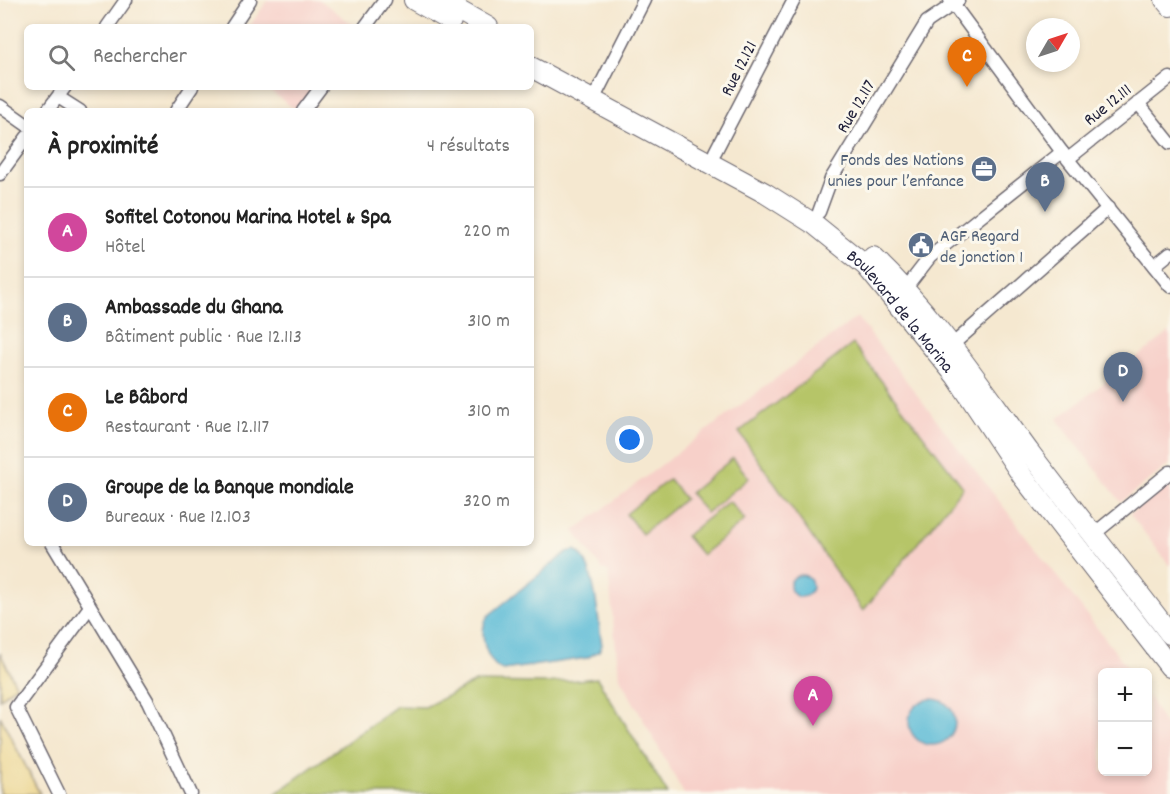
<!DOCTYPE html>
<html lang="fr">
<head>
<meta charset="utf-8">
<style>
	:root { --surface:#fff; --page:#f2f2f2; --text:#222; --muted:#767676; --line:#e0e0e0; --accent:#7c3aed }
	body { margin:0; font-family:Dekko,sans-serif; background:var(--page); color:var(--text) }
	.controls { position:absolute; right:18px; bottom:18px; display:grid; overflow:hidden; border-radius:9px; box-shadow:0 3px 9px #0003 }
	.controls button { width:54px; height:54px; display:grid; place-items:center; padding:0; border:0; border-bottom:2px solid var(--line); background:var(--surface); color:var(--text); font:30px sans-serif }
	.compass { position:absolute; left:1026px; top:18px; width:54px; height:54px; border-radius:50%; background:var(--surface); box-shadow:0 3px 9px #0003; rotate:51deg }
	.you { position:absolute; left:630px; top:440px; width:21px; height:21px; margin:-15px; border:4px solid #fff; border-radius:50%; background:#1a73e8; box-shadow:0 0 0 9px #1a73e833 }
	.badge { display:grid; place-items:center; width:39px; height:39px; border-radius:50%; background:var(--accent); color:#fff; font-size:20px; font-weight:700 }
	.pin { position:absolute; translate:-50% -50px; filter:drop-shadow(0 2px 3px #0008) }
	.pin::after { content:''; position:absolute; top:32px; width:21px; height:18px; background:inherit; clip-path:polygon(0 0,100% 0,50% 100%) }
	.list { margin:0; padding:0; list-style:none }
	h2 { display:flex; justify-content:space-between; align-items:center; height:78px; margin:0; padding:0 24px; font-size:26px }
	h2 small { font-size:20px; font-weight:400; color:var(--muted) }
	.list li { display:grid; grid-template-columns:39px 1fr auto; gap:18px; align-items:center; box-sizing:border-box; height:90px; padding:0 24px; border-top:2px solid var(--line) }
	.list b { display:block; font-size:22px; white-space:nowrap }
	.list p { margin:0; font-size:20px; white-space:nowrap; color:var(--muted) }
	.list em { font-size:20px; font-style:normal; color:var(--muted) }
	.icon { flex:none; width:33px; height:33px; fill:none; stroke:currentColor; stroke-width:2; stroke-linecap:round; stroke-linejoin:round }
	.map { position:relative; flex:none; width:1170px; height:794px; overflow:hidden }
	.search { position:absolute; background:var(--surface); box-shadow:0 3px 9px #0003; left:24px; top:24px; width:510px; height:66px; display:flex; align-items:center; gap:15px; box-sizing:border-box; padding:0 21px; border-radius:9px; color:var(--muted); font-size:22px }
	.panel { position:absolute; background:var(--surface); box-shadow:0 3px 9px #0003; left:24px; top:108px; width:510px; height:438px; border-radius:9px }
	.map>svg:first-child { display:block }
	.built { fill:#f7d0c9 }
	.green { fill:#b6c567; stroke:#6c7451; stroke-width:1.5 }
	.sand { fill:#eeda9e; stroke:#887e6c; stroke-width:1.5 }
	.water { fill:#57b9d5; stroke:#3c6e88; stroke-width:1.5 }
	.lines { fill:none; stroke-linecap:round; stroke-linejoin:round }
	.street-casing { stroke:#6c676f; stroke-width:15 }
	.primary-casing { stroke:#6c676f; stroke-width:22 }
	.street { stroke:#fff; stroke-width:12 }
	.primary { stroke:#fff; stroke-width:20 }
	.labels { text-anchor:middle; stroke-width:6; stroke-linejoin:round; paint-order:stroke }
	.street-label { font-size:18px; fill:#22223b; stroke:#fbf7ec }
	.service-label { font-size:18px; fill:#4e5e75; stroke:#fbf7ec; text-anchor:end }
</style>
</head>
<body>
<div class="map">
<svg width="1170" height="794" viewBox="0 0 1170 794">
	<rect width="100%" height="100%" fill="#fbf7ec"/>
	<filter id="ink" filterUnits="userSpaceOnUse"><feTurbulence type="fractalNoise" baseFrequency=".0167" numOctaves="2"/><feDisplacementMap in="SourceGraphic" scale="12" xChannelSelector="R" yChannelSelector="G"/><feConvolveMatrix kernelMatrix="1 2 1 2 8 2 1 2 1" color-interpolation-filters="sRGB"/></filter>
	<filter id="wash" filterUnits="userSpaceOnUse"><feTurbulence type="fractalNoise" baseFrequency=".008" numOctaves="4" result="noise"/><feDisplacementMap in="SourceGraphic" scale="24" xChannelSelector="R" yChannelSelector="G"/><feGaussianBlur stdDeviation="1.35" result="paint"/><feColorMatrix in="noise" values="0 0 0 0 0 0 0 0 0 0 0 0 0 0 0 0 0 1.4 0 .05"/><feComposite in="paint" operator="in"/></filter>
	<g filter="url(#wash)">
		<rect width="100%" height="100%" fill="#f5e8d0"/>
		<!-- built -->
		<g class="built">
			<polygon points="268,0 320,0 356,27 249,27"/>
			<polygon points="265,87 320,87 297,111"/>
			<polygon points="857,317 1131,672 1102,672 1102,772 1148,772 1148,695 1170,734 1170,794 684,794 619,676 608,571 602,569 574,531"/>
			<polygon points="1170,332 1170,464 1121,502 1057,419"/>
			<polygon points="1170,484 1170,566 1130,514"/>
		</g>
		<!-- green -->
		<g class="green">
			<polygon points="853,344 963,487 863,611 739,432"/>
			<polygon points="733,458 749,478 706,513 690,493"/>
			<polygon points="669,479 685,499 642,534 626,514"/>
			<polygon points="729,501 745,520 702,555 686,536"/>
			<polygon points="597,678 668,794 275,794 397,706 425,707 475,682 546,683"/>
		</g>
		<!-- sand -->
		<g class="sand">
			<polygon points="0,653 16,685 0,699"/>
			<polygon points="0,716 40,794 0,794"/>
		</g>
		<!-- water -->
		<g class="water">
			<path d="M575,550C596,561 598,623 602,645L599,651L587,658L503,670C486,664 477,631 488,616L567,552Z"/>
			<circle cx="801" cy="586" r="11"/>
			<circle cx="932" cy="722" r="23"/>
		</g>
	</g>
	<g filter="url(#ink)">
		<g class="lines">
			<defs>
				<g id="street">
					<polyline points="950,0 1062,152 1170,286"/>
					<polyline points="107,27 126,0"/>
					<polyline points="232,27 250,0"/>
					<polyline points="365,27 385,0"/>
					<polyline points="58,97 80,111"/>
					<polyline points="592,102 644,0"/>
					<polyline points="1138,103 1170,143"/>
					<polyline points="0,106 27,125"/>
					<polyline points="47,111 65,87"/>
					<polyline points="176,111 192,87"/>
					<polyline points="303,111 321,87"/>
					<polyline points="715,152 794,0"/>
					<polyline points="1068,159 1170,78"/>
					<polyline points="0,174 27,137"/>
					<polyline points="819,212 831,179 927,22 958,1"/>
					<polyline points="1154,266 1170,253"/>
					<polyline points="906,288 930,257 1062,152"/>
					<polyline points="952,345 1108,208"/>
					<polyline points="1094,534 1170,472"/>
					<polyline points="52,543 148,702 191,794"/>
					<polyline points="59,794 16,707 89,608"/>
				</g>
				<g id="primary">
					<polyline points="414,0 451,21"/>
					<polyline points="440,0 488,27"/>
					<polyline points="1165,0 1170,6"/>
					<path id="s1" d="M531,67L765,193L814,224L866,266L956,376L1023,477L1170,667"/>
					<path d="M873,257C934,315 980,385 1030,453C1076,514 1124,573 1170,634"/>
				</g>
			</defs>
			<!-- street casing -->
			<use href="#street" class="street-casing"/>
			<!-- primary casing -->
			<use href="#primary" class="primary-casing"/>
			<!-- street -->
			<use href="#street" class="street"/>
			<!-- primary -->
			<use href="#primary" class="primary"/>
		</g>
	</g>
	<!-- icons -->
	<defs>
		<symbol id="office-disc" viewBox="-11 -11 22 22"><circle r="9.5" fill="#5c6f8a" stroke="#fbf7ec"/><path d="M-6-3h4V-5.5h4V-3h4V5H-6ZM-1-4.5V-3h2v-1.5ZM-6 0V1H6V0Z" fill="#fff"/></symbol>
		<symbol id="civic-disc" viewBox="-11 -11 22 22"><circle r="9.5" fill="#5c6f8a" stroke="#fbf7ec"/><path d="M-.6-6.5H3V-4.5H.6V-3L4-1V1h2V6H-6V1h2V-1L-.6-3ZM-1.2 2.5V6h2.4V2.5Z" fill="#fff"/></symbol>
	</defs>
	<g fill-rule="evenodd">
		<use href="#office-disc" x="969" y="154" width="30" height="30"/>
		<use href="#civic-disc" x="906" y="230" width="30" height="30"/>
	</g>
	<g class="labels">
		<!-- street labels -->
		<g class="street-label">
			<text transform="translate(738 68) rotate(-63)" y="6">Rue 12.121</text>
			<text transform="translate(1107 104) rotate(-39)" y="6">Rue 12.111</text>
			<text transform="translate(855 106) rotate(-59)" y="6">Rue 12.117</text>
			<text dy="6" stroke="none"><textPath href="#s1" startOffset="447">Boulevard de la Marina</textPath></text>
		</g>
		<!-- service labels -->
		<g class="service-label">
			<text x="964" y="165">Fonds des Nations<tspan x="964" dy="21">unies pour l’enfance</tspan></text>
			<text x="940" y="241" text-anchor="start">AGF Regard<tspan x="940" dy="21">de jonction 1</tspan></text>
		</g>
	</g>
</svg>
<div class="controls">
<button>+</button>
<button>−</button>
</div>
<svg class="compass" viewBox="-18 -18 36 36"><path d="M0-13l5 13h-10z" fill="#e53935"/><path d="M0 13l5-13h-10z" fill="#767676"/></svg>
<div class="you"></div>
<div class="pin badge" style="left:813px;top:726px;background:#d1479c">A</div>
<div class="pin badge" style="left:1045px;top:212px;background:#5c6f8a">B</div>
<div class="pin badge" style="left:967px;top:87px;background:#e8710a">C</div>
<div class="pin badge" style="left:1123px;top:402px;background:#5c6f8a">D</div>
<div class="search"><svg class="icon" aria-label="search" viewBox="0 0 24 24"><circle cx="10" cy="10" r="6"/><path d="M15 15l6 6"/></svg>Rechercher</div>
<section class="panel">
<h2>À proximité<small>4 résultats</small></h2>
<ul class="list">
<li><span class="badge" style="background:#d1479c">A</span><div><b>Sofitel Cotonou Marina Hotel &amp; Spa</b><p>Hôtel</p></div><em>220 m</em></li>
<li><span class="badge" style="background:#5c6f8a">B</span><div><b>Ambassade du Ghana</b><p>Bâtiment public · Rue 12.113</p></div><em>310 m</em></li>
<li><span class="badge" style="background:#e8710a">C</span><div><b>Le Bâbord</b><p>Restaurant · Rue 12.117</p></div><em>310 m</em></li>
<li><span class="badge" style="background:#5c6f8a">D</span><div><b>Groupe de la Banque mondiale</b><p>Bureaux · Rue 12.103</p></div><em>320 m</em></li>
</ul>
</section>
</div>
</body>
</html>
